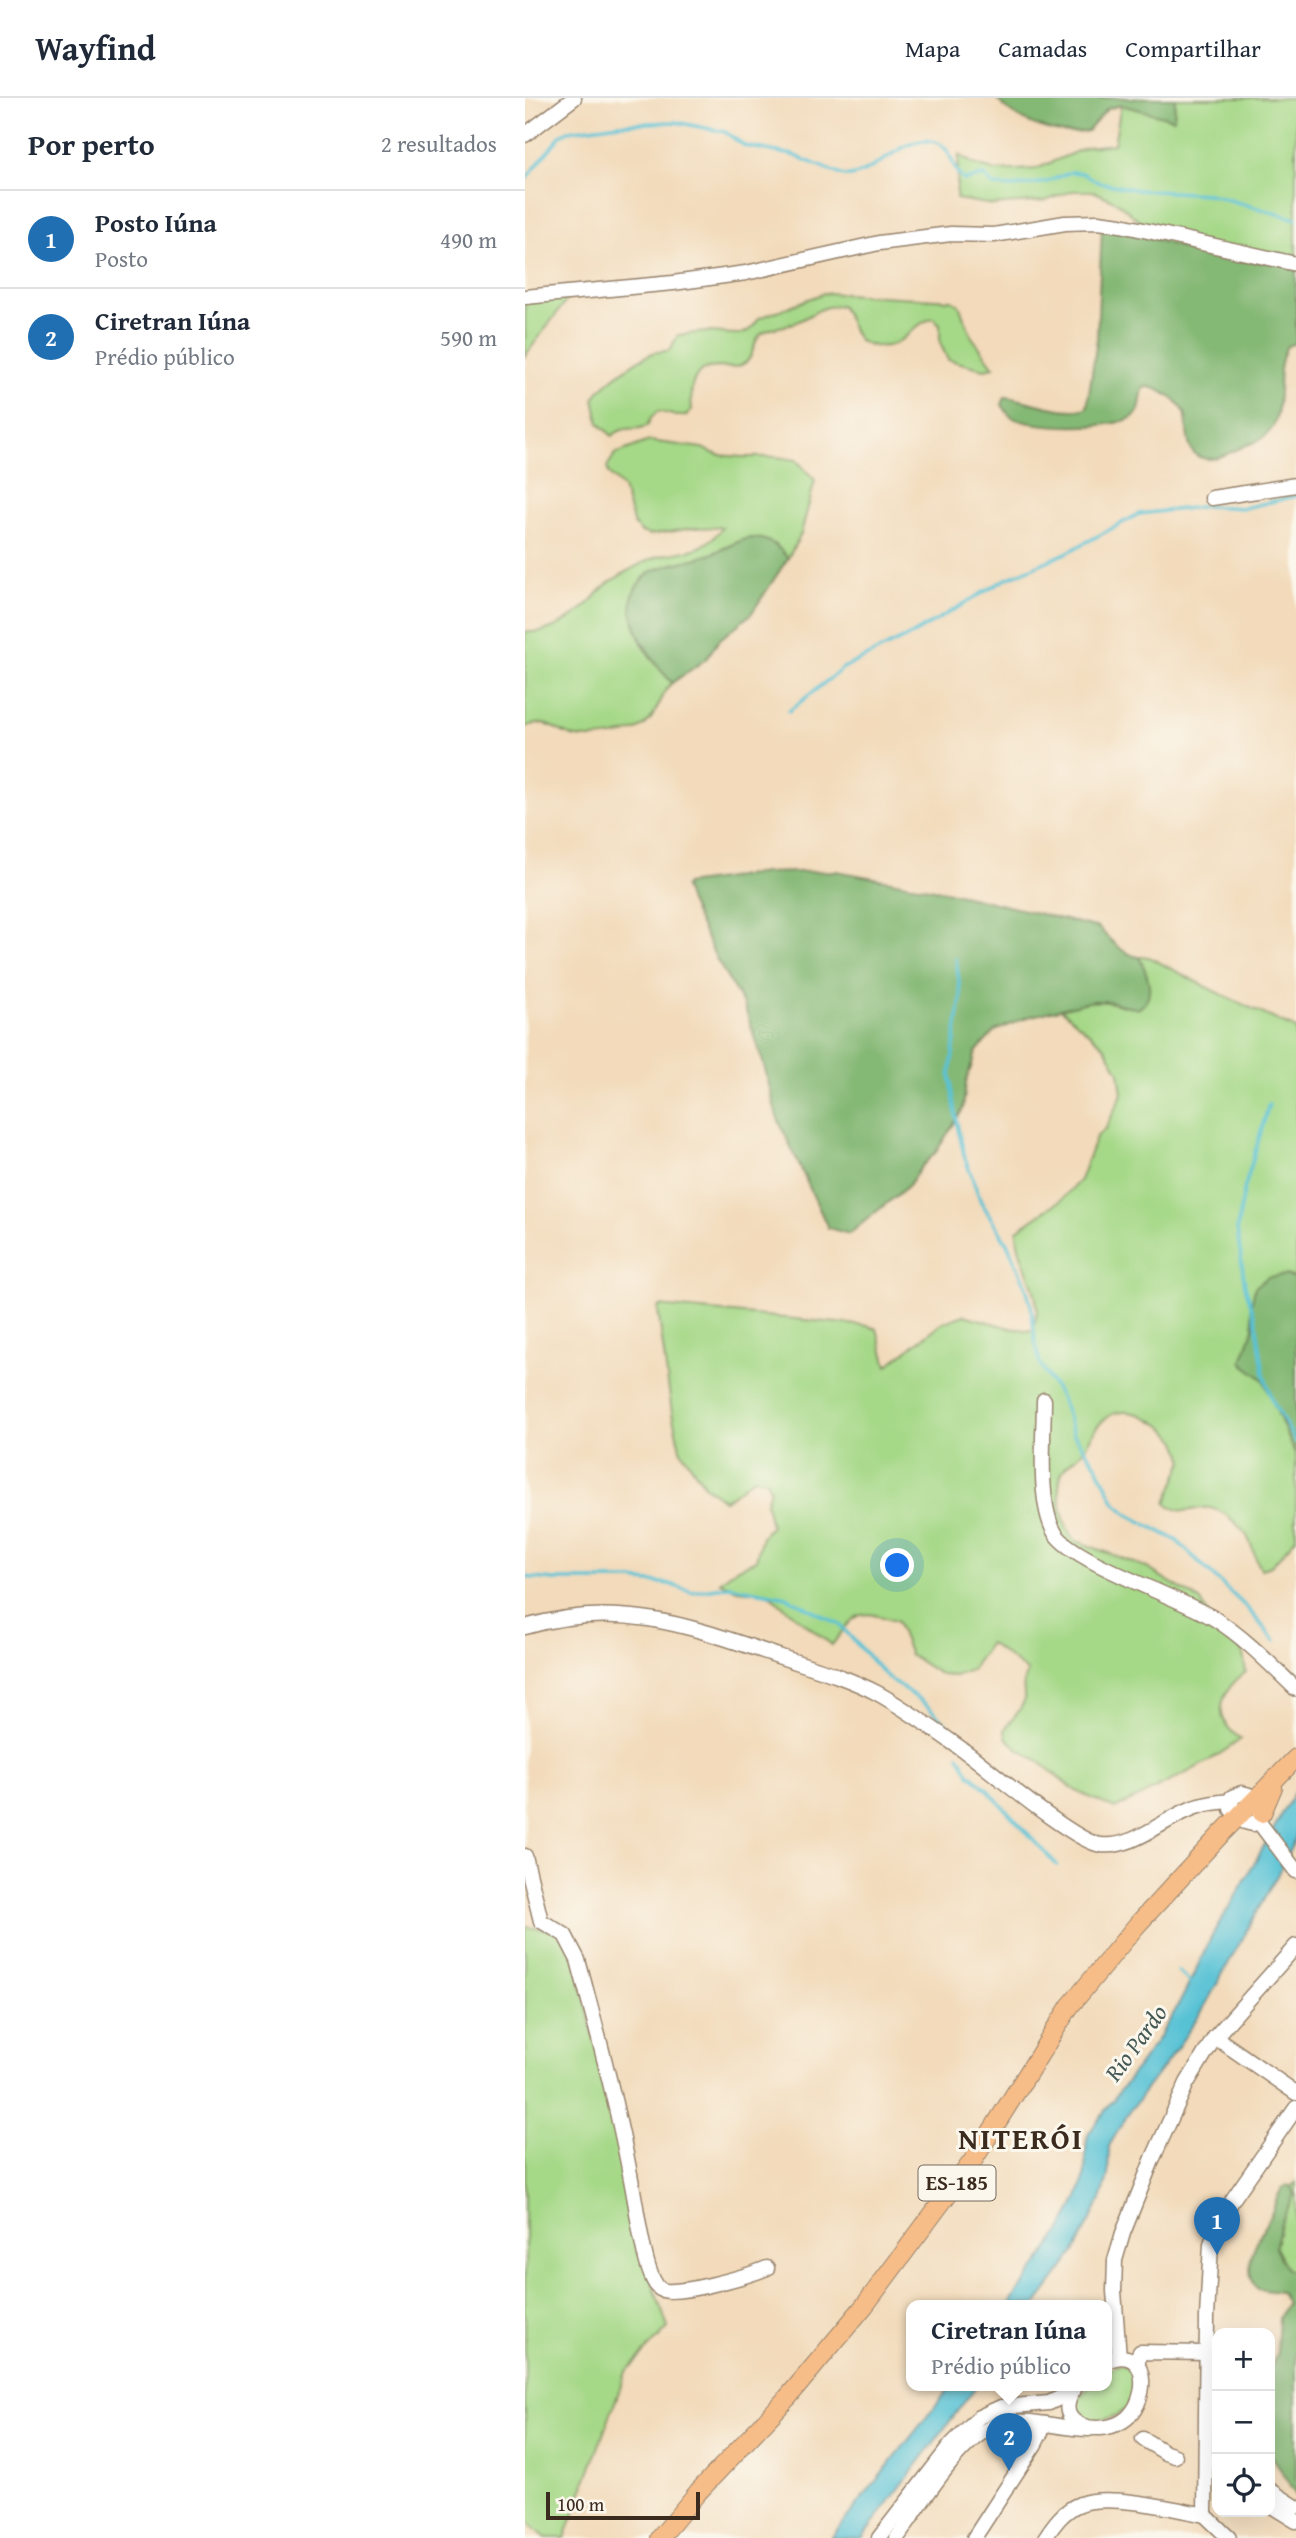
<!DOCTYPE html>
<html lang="pt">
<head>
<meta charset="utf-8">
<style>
	:root { --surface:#fff; --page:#f6f6f7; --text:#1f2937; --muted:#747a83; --line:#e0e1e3; --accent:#1f6fb2 }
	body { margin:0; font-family:"Gentium Book Plus",serif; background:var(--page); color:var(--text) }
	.controls { position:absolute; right:21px; bottom:21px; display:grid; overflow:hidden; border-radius:14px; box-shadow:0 7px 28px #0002 }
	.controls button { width:63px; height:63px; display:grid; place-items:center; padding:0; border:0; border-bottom:2px solid var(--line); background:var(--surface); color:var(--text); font:35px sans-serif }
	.scale { position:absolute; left:21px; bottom:18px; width:154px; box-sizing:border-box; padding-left:7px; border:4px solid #3b2a1e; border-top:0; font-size:19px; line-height:24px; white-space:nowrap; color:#3b2a1e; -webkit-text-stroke:5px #fbf7ec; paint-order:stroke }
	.you { position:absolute; left:373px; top:1468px; width:24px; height:24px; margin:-18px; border:5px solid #fff; border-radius:50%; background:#1a73e8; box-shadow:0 0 0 10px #1a73e833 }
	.badge { display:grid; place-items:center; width:46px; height:46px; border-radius:50%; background:var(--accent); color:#fff; font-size:23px; font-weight:700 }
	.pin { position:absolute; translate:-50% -58px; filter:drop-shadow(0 2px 4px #0008) }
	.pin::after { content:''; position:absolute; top:37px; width:24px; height:21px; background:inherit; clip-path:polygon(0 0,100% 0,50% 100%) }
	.popup { position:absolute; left:381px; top:2202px; width:206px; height:91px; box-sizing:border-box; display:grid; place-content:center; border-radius:14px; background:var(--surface); filter:drop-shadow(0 2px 5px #0005); font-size:23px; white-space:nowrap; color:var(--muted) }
	.popup b { font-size:26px; color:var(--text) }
	.popup::after { content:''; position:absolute; left:50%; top:100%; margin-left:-14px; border:14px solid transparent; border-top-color:var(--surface) }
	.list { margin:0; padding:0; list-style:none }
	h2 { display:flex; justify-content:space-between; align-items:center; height:91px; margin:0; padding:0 28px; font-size:30px }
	h2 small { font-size:23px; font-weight:400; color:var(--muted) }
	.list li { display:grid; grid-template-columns:46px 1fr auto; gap:21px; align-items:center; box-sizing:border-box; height:98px; padding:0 28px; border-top:2px solid var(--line) }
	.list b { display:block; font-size:26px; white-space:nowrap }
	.list p { margin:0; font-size:23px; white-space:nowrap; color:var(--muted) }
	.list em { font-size:23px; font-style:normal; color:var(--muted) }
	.icon { flex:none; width:38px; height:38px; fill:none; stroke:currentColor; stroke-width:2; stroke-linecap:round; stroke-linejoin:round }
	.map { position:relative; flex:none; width:771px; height:2440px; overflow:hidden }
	header { display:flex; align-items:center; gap:42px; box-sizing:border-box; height:98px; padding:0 35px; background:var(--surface); border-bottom:2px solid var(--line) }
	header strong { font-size:33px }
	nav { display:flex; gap:38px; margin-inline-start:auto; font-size:24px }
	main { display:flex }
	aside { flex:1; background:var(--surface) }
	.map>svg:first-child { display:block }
	.green { fill:#a5d887; stroke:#708152; stroke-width:2 }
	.forest { fill:#84b874; stroke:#607149; stroke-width:2 }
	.water { fill:#59c2d5; stroke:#4a767a; stroke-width:2 }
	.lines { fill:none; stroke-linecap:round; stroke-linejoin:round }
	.stream { stroke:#59c2d5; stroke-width:3.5 }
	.minor-casing { stroke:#96826c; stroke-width:17 }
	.major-casing { stroke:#96826c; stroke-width:20 }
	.minor { stroke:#fff; stroke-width:14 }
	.major { stroke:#f7bd88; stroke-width:18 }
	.labels { text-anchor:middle; stroke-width:6; stroke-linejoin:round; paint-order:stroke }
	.shield { fill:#fbf7ec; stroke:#75685c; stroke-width:2 }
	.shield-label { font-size:21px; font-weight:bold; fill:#3b2a1e }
	.water-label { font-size:24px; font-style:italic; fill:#445855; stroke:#fbf7ec }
	.district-label { font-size:30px; font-weight:bold; letter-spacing:2px; fill:#3b2a1e; stroke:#fbf7ec }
</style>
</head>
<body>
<header>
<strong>Wayfind</strong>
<nav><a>Mapa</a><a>Camadas</a><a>Compartilhar</a></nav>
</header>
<main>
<aside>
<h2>Por perto<small>2 resultados</small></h2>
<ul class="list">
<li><span class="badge">1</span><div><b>Posto Iúna</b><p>Posto</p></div><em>490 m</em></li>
<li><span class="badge">2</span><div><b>Ciretran Iúna</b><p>Prédio público</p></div><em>590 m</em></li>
</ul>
</aside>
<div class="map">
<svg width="771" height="2440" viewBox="0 0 771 2440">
	<rect width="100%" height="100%" fill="#fbf7ec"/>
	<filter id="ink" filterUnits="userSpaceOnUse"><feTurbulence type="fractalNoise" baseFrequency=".0143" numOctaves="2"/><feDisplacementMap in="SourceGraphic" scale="14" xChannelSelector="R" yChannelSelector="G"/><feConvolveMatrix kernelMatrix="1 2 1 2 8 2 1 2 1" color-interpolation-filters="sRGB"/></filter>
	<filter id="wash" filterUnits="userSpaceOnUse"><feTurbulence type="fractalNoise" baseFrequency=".00686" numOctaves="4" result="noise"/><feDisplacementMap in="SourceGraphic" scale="28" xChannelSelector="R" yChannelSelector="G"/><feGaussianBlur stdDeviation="1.57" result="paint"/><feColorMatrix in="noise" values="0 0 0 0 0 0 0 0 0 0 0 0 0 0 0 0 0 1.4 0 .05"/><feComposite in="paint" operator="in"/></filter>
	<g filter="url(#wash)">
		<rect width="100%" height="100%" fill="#f2daba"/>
		<!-- green -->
		<g class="green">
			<polygon points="650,0 771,0 771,166 687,160 634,144 626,140 617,125 592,104 568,93 547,93 520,103 468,107 431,101 434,57 449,66 471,73 511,71 562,49 589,46 596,7 649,21"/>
			<path d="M299,195L427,202L434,207L447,239L469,269L459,271L423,262L415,245V226L408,220C384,227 380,252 350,248C344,247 339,246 334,242C325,232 324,218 316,208C297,205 283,221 266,226C256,230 243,229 235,237C227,245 230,258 220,265C207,275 186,263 174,275C164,286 166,299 167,312L161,318H151L133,313L126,320L122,328C106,335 103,325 87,338L74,325L69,301C75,287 113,261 128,255C133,253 139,254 145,252L153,237C164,236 175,234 186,234C209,235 221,243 234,220Z"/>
			<polygon points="44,199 0,258 0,205"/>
			<path d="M124,343L177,350L193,357L217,359H251L271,362L290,382L276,436L263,460L250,446L212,444L184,457L107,505C106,538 126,562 147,585C134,596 134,615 121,626C108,638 68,642 51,639C30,634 23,619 0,629V533C22,538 46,521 62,507C70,500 75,491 85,484C99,475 116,464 132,459C163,450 175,458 198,429L168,430L125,437L116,434L109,427L98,390L84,376L82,369L90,356Z"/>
			<path d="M614,859H624L689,893L771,931V1180L760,1177L726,1208L729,1229L719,1267L733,1275L739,1283L771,1357V1440L746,1468L736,1471C729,1460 728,1446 720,1435C713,1427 700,1414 689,1411C671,1405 662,1422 641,1405L659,1362C656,1356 655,1348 651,1342C638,1325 606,1306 584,1318C568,1327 566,1344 555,1356C551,1361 543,1365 539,1371C528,1387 538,1428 549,1442L620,1469L676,1503L689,1529L714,1549L718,1556L721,1574C695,1593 685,1620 716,1641C677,1671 633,1688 590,1711L551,1693L512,1662L493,1651L481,1639L480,1631C485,1623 498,1611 499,1602C500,1588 495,1590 503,1574L465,1545L446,1572L430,1578L416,1577L385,1557L372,1524C333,1509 331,1515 307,1547L242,1495L212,1492L195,1484L209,1472L231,1462L237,1438L246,1428L241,1405L245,1391L241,1382L229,1380C218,1387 210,1396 199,1402L179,1387L155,1351L147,1315L133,1212L134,1208L343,1228L352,1231L362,1268L417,1225L439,1217L485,1230L508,1233C509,1226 512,1217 512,1210C511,1183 491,1158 492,1132L537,1101L555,1082L571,1039L581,1030L597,996L594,974L579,948L535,910C557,904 576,900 598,908L622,880Z"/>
			<polygon points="0,1829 36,1832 44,1835 128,2186 143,2230 101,2274 40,2440 21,2440 0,2422"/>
			<polygon points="771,2084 771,2175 761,2171 750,2150 756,2125 769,2096 766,2089"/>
			<path d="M592,2267L601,2268L609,2276C616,2310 589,2326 559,2321L551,2312L554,2299L566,2287H582V2273Z"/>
		</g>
		<!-- forest -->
		<g class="forest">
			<path d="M471,0H650L649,21L596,7L582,11L563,33C535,41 489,23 471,0Z"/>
			<path d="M577,129L626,140L687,160L771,166V245L762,248C743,283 771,331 725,346C712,350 698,361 684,361C660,361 663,336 661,319C659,305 633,288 620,289C613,297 619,311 609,318C592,332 505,331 487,319C483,317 480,311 477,307L480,299C501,301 544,319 562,309L572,241Z"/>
			<path d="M223,440C243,440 250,445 263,460L226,516L194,542L181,561L147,585C125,560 84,507 122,477C135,466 166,463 183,457C197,453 209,445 223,440Z"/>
			<path d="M311,773L420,793L574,830C585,842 597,856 614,859C623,876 632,899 613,911L583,903H567L503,919L470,933L451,954L441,984L438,1011L411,1054L397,1068L383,1088L324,1136L303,1130L252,1019L239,967L220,910L192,862L164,804L159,789L161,786L240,775Z"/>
			<path d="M760,1177L771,1180V1357L739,1283C733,1275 721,1271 717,1263L729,1229L726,1208L730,1189L743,1179Z"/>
			<path d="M762,2087L766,2089L769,2096L756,2125L750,2150L761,2171L771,2175V2397C760,2384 756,2368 745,2356V2273L752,2254L754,2219L762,2205L755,2194L732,2191C714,2167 735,2138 746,2116C751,2106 752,2093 762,2087Z"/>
		</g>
		<!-- water -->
		<g class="water">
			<path d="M771,1691V1739L755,1772L677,1913L650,1953L604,2014L584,2048L583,2078L577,2099L550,2154L511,2207H484C507,2172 551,2121 559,2080C562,2066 559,2051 563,2037C590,1996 623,1960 647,1918C669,1882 683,1838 707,1805Z"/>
			<polygon points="427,2287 452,2287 337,2440 306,2440"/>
		</g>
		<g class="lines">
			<!-- stream -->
			<g class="stream">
				<path d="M0,82L36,37L43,33L94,26L151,24L200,34L220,48L268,57L319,78C350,81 382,29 415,46C428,53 427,74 439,82L459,78L469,88L488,89L522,84L546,74L557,75L573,84L613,92L683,96L771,121"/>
				<polyline points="264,613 318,570 388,536 481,481 541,455 614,416 683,408 719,410 771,398"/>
				<polyline points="431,861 436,899 425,977 433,1031 440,1060 456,1104 482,1145 500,1186 506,1207 510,1242 515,1265 537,1302 549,1337 572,1368 590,1405 604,1417 651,1442 723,1511 750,1543"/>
				<polyline points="744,1006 719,1092 712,1131 720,1188 731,1223 739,1276 747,1302 771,1344"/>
				<polyline points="0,1479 28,1482 106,1482 145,1486 167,1494 204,1488 262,1499 315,1527 362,1579 399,1605 432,1636 435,1643"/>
				<polyline points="434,1657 444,1675 459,1688 532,1767"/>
				<polyline points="653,1873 669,1888"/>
			</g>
		</g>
	</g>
	<g filter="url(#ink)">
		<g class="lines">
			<defs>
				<g id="minor">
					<polyline points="0,37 49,0"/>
					<polyline points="0,199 148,185 221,175 354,145 401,139 426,136 469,137 540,125 573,124 596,127 771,166"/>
					<polyline points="687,400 771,387"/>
					<path d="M519,1302C519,1336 512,1406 530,1435C548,1464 654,1499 690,1521C719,1539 746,1567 771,1591"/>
					<path d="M0,1529C93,1501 165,1528 253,1558C286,1569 322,1579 352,1595C385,1613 415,1636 445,1657C470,1676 550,1744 576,1747C611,1751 642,1717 674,1708C684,1705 695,1704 705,1703"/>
					<polygon points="717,1695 724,1697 736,1710 735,1721 728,1726 720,1724 706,1711 707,1699"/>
					<polyline points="733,1723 771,1773"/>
					<path d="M0,1758L16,1823L40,1837L53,1862C76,1947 99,2033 113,2121C116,2137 122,2181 135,2191C148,2200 225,2177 242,2170"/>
					<polyline points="690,1939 771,1995"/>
					<polyline points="594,2259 589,2193 590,2162 598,2135 628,2060 662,1985 690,1939 771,1848"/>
					<polyline points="613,2267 613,2258 615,2254 682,2255"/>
					<path d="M549,2292C524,2328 577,2341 602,2320C626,2299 623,2245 582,2263"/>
					<polyline points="618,2341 641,2355 650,2358"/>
					<polyline points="745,2392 771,2409"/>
					<polyline points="745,2407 771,2423"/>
					<polyline points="680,2417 682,2219 686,2146 693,2127 708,2101 771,2010"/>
					<polyline points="680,2417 704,2440"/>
					<polyline points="354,2440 426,2347 454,2319 476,2309 524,2305 547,2294"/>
					<path d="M372,2440C395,2408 441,2328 482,2324C510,2321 536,2331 564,2331"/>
					<polyline points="449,2440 510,2346 520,2326"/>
					<path d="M520,2440C529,2426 539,2412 555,2406C582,2395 651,2411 680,2417"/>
				</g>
				<g id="major">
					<polyline points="737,1715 748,1689"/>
					<polyline points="135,2440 173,2394 264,2298 340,2207 449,2061 545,1908 612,1827 697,1735 771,1660"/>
				</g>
			</defs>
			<!-- minor casing -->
			<use href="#minor" class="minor-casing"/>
			<!-- major casing -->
			<use href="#major" class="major-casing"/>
			<!-- minor -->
			<use href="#minor" class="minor"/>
			<!-- major -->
			<use href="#major" class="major"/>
		</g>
	</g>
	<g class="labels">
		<!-- shield labels -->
		<rect class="shield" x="393.5" y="2067.5" width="77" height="35" rx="5"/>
		<g class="shield-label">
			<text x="432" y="2092">ES-185</text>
		</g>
		<!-- water labels -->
		<g class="water-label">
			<text transform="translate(611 1945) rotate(-54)" y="8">Rio Pardo</text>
		</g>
		<!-- district labels -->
		<g class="district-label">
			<text x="496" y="2051">NITERÓI</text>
		</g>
	</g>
</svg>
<div class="controls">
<button>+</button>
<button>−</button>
<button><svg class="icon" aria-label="locate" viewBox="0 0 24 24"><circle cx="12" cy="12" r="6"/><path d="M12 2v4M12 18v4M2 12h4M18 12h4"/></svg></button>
</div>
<div class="scale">100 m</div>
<div class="you"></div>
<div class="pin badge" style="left:692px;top:2157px">1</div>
<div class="pin badge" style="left:484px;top:2373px">2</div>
<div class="popup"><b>Ciretran Iúna</b>Prédio público</div>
</div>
</main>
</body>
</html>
